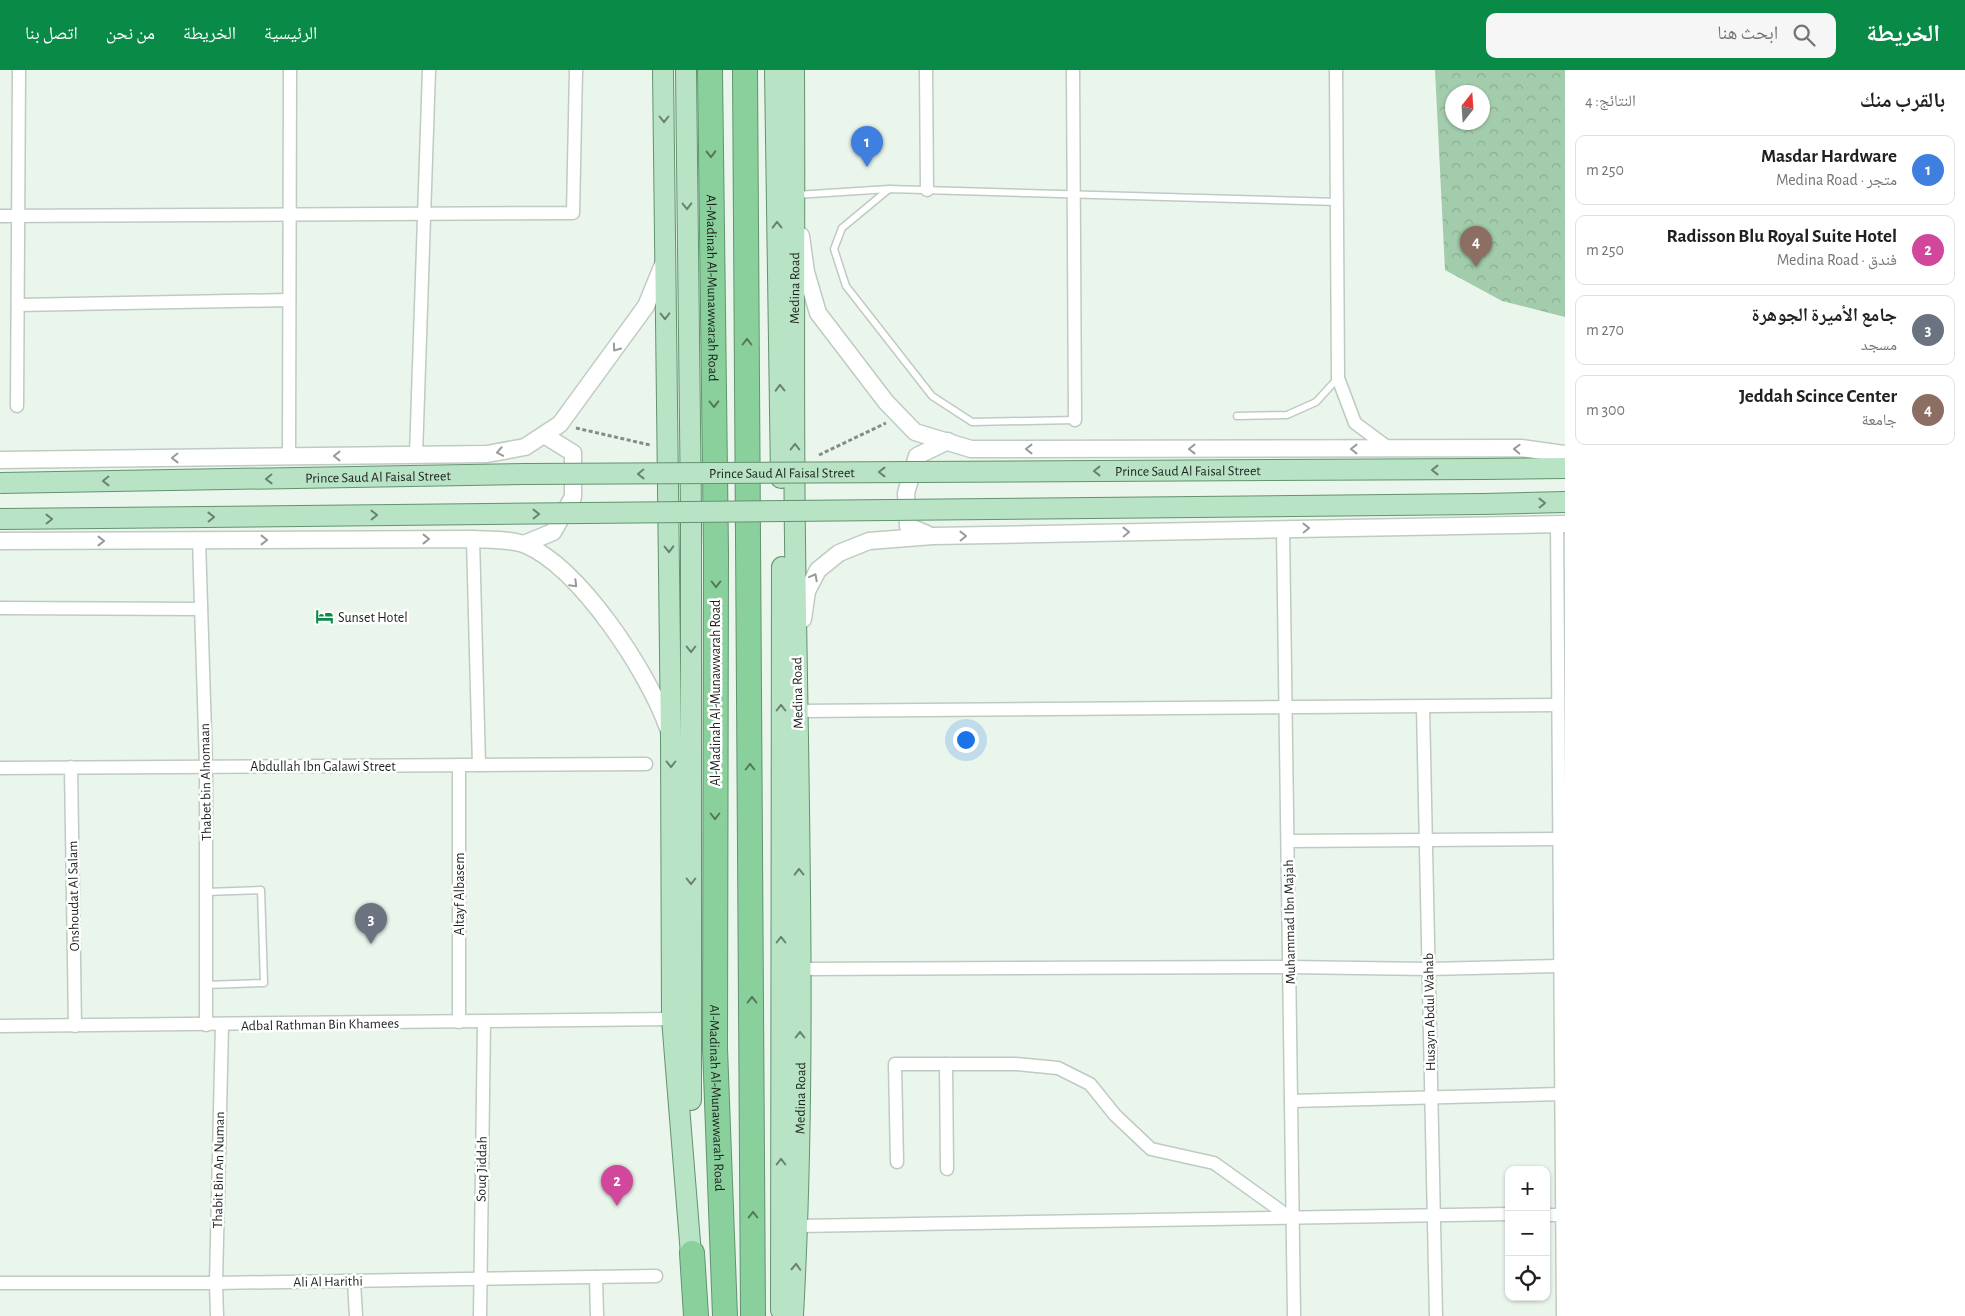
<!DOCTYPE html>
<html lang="ar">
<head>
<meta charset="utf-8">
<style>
	:root { --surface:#fff; --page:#f6f6f6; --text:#202124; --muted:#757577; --line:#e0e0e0; --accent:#098a46 }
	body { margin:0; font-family:"Alegreya Sans","Noto Naskh Arabic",sans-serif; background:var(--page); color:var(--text); direction:rtl }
	.controls { position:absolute; right:15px; bottom:15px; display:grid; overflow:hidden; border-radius:10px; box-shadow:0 1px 4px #0004 }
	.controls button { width:45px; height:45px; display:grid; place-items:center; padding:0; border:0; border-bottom:1px solid var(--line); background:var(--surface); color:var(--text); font:25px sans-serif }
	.compass { position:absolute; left:1445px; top:15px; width:45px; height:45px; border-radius:50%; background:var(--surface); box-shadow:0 1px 4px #0004; rotate:17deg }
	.you { position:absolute; left:965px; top:669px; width:18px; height:18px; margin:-12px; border:4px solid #fff; border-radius:50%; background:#1a73e8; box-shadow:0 0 0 8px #1a73e833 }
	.badge { display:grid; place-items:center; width:32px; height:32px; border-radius:50%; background:var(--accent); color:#fff; font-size:16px; font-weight:700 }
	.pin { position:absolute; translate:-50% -41px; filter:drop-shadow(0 1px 2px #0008) }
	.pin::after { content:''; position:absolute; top:26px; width:18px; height:15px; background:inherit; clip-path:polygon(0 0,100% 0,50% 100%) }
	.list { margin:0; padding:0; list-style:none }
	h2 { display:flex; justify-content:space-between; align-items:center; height:65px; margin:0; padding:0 20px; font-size:21px }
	h2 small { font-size:16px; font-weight:400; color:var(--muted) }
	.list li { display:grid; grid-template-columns:32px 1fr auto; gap:15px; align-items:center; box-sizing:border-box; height:70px; margin:0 10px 10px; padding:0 10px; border:1px solid var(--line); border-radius:10px }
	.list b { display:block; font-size:19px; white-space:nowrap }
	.list p { margin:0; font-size:16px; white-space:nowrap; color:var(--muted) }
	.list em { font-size:16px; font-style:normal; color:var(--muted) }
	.icon { flex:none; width:28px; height:28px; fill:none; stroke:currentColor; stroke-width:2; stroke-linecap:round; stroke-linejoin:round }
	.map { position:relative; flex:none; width:1565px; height:1246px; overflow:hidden; direction:ltr }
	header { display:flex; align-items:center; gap:30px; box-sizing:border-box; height:70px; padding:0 25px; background:var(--accent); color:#fff }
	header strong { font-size:24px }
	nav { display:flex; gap:28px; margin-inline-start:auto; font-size:18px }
	.search { width:350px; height:45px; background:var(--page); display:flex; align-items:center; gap:12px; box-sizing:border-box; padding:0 18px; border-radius:10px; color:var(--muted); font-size:19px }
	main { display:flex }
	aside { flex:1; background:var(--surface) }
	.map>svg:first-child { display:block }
	.park { fill:url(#park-crowns); fill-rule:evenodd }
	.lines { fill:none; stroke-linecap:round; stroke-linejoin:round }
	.service-casing { stroke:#bfcbc2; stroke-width:9 }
	.minor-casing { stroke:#bfcbc2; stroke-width:15 }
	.tertiary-casing { stroke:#bfcbc2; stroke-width:19 }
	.primary-casing { stroke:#639370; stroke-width:22 }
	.motorway-casing { stroke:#639370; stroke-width:26 }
	.path { stroke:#848c86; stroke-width:3; stroke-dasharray:4 2.5; stroke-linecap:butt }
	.service { stroke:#fff; stroke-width:6 }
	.minor { stroke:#fff; stroke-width:12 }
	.tertiary { stroke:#fff; stroke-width:16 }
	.primary { stroke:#b8e3c4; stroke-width:20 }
	.motorway { stroke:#89d09c; stroke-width:24 }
	.primary-bridge-casing { stroke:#639370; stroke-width:22; stroke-linecap:butt }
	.primary-bridge { stroke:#b8e3c4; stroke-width:20 }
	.oneway { stroke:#6a8271 }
	.oneway2 { stroke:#53785d }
	.oneway3 { stroke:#999b9a }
	.labels { text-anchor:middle; stroke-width:5; stroke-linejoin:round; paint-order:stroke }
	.street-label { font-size:14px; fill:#1d211e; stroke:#fff }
	.poi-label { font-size:14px; fill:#1d211e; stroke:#fff; text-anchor:start }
</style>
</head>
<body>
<header>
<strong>الخريطة</strong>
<div class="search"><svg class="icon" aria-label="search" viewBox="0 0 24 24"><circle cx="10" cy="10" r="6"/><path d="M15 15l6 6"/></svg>ابحث هنا</div>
<nav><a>الرئيسية</a><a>الخريطة</a><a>من نحن</a><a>اتصل بنا</a></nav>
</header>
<main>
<aside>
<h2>بالقرب منك<small>النتائج: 4</small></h2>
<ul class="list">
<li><span class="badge" style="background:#3f7fe0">1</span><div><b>Masdar Hardware</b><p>متجر · Medina Road</p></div><em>250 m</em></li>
<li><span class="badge" style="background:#d1479c">2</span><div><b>Radisson Blu Royal Suite Hotel</b><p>فندق · Medina Road</p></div><em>250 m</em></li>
<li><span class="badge" style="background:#6b7280">3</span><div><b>جامع الأميرة الجوهرة</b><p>مسجد</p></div><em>270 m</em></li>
<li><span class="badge" style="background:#8d6e63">4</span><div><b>Jeddah Scince Center</b><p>جامعة</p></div><em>300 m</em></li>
</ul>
</aside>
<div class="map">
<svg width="1565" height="1246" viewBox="0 0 1565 1246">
	<defs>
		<pattern id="park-crowns" width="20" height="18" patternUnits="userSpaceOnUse" patternTransform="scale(1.25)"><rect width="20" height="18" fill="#a2ccab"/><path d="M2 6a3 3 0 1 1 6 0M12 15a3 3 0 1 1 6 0" fill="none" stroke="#8baf93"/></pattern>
	</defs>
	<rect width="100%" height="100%" fill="#eaf6ec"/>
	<!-- park -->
	<path class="park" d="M1435,0H1565V247L1502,231L1445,200ZM1452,22H1482V52H1452Z"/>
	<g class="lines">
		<defs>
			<g id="service">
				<polyline points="889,119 842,158 834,179 846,216 932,326 972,352 1075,350"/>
				<polyline points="796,125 889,119 1337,132"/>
				<polyline points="1237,346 1287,345 1316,332 1338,308"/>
				<polyline points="206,822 261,820 264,913 206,915"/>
			</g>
			<g id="minor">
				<polyline points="926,0 927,120"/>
				<polyline points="1073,0 1075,350"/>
				<polyline points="1336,0 1338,308 1355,353 1390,379"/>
				<polyline points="0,146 573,143 576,0"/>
				<polyline points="18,235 289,230"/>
				<polyline points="17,336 19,0"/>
				<polyline points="416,385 429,0"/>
				<polyline points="289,386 290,0"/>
				<polyline points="1557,454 1563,1246"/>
				<polyline points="1283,458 1294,1246"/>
				<polyline points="473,469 479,695"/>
				<polyline points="199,470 206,696 206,955"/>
				<polyline points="0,538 201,539"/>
				<polyline points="1423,637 1436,1246"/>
				<polyline points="798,641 1558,635"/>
				<polyline points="459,695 459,952"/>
				<polyline points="71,697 75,956"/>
				<polyline points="0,698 646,694"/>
				<polyline points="1288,771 1559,769"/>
				<polyline points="800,899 1289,897 1428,899 1560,896"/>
				<polyline points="0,956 672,949"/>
				<polyline points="1291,1031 1561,1024"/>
				<polyline points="897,1092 895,994 946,994"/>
				<polyline points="947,1099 946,994 1016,994 1058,998 1090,1014 1115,1045 1151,1079 1214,1093 1292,1149"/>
				<polyline points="1546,1145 1562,1145"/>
				<polyline points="798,1156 1509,1144"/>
				<polyline points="596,1207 597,1246"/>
				<polyline points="354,1211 356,1246"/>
				<polyline points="0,1213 216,1213 656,1206"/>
				<polyline points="217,1246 216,1213 222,955"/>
				<polyline points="480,1246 484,952"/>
			</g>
			<g id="tertiary">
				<polyline points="801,166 806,202 818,243 886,332 915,362 971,379 1521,378 1565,384"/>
				<polyline points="0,390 487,384 525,377 560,354 646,236 664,192"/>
				<polyline points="927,464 908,456 906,423 917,386 948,371"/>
				<path d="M0,471L473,469C489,470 511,469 526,475C581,499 648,602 668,658"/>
				<polyline points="524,474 553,462 573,427 573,383 544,365"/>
				<polyline points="803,549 807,521 818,500 839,483 869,471 933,466 1565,454"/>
			</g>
			<g id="primary">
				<polyline points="663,0 671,668 672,949 692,1197"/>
				<polyline points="686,0 691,443 691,1030"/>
				<polyline points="775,0 781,408"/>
				<polyline points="1483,399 1565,398"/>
				<polyline points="1483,434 1565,432"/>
				<polyline points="781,1240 782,497"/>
				<path id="s1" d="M793,1246C807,988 798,728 795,470C793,313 795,157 794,0"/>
			</g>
			<g id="motorway">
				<path id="s2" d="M710,0L716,483L715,978L725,1246"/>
				<polyline points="745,0 753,1246"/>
				<polyline points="692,1183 696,1246"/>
			</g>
		</defs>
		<!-- service casing -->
		<use href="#service" class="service-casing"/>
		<!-- minor casing -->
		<use href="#minor" class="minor-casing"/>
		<!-- tertiary casing -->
		<use href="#tertiary" class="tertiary-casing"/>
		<!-- primary casing -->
		<use href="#primary" class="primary-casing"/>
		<!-- motorway casing -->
		<use href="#motorway" class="motorway-casing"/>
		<!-- path -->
		<g class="path">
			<polyline points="576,358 650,375"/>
			<polyline points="819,385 886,353"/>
		</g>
		<!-- service -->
		<use href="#service" class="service"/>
		<!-- minor -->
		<use href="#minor" class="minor"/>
		<!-- tertiary -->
		<use href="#tertiary" class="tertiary"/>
		<!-- primary -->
		<use href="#primary" class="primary"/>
		<!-- motorway -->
		<use href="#motorway" class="motorway"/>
		<defs>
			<g id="primary-bridge">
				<path id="s3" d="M0,413L525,404L1483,399"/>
				<polyline points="0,449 1483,434"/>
			</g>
		</defs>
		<!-- primary-bridge casing -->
		<use href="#primary-bridge" class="primary-bridge-casing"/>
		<!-- primary-bridge -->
		<use href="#primary-bridge" class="primary-bridge"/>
	</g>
	<!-- one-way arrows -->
	<defs><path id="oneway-chevron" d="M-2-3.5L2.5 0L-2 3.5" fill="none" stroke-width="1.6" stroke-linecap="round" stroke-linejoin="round" transform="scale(1.25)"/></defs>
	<g class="oneway">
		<use href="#oneway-chevron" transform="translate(664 49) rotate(90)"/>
		<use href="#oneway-chevron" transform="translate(687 136) rotate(89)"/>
		<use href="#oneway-chevron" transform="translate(777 155) rotate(-91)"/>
		<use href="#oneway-chevron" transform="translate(665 246) rotate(89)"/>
		<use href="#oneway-chevron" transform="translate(780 318) rotate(-91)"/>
		<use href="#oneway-chevron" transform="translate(795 377) rotate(-90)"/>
		<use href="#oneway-chevron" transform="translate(1435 400) rotate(180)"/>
		<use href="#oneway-chevron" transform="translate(1097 401) rotate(180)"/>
		<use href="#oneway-chevron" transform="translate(882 402) rotate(180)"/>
		<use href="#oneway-chevron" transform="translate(641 404) rotate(179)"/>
		<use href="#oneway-chevron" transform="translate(269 409) rotate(179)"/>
		<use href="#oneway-chevron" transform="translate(106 411) rotate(179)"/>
		<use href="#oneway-chevron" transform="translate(1542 433) rotate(-1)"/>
		<use href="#oneway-chevron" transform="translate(536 444) rotate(-1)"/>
		<use href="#oneway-chevron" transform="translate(374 445) rotate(-1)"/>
		<use href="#oneway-chevron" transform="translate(211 447) rotate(-1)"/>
		<use href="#oneway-chevron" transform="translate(49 449) rotate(-1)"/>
		<use href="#oneway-chevron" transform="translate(669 479) rotate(89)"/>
		<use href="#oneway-chevron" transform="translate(691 579) rotate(90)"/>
		<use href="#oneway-chevron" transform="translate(781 638) rotate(-90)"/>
		<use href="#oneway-chevron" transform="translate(671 694) rotate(90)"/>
		<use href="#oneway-chevron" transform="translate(799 802) rotate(-91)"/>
		<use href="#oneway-chevron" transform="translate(691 811) rotate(90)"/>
		<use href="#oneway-chevron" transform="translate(781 870) rotate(-90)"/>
		<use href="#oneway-chevron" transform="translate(800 965) rotate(-90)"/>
		<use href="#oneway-chevron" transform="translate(781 1092) rotate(-90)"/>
		<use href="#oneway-chevron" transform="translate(796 1197) rotate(-87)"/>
	</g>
	<g class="oneway2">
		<use href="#oneway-chevron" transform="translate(711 84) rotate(89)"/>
		<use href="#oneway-chevron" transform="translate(747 272) rotate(-90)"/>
		<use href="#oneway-chevron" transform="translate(714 334) rotate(89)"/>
		<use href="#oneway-chevron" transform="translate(716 514) rotate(90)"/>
		<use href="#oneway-chevron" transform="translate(750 697) rotate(-90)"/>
		<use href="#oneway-chevron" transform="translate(715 746) rotate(90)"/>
		<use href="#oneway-chevron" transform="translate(752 930) rotate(-90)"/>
		<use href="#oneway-chevron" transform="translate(753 1145) rotate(-90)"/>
	</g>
	<g class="oneway3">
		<use href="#oneway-chevron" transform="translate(616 278) rotate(126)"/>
		<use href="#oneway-chevron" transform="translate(1029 379) rotate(-180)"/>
		<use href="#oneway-chevron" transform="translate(1192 379) rotate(-180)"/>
		<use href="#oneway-chevron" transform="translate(1354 379) rotate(-180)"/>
		<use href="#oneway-chevron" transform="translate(1517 379) rotate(-178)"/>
		<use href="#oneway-chevron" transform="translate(500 382) rotate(169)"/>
		<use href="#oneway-chevron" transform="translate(337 386) rotate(180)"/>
		<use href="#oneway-chevron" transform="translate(175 388) rotate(179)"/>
		<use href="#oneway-chevron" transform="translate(1306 458) rotate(-1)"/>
		<use href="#oneway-chevron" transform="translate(1126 462) rotate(-1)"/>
		<use href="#oneway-chevron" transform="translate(963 466) rotate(-1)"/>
		<use href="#oneway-chevron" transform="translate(426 469)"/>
		<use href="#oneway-chevron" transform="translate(264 470)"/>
		<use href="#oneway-chevron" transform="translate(101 471)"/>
		<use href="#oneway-chevron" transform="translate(814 507) rotate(-62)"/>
		<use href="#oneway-chevron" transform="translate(574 514) rotate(45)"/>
	</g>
	<!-- icons -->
	<defs>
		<symbol id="hotel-bare" viewBox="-9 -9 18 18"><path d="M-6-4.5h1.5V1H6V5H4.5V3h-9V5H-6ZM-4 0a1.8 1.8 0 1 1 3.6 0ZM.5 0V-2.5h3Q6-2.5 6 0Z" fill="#098a46" stroke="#fff" stroke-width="2.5" paint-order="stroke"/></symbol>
	</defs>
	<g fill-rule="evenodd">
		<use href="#hotel-bare" x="312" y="534" width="25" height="25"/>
	</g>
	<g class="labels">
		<!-- street labels -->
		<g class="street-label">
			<text dy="5" stroke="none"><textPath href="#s2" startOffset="218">Al-Madinah Al-Munawwarah Road</textPath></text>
			<text dy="5" stroke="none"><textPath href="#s1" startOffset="1028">Medina Road</textPath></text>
			<text dy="5" stroke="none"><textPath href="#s3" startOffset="1188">Prince Saud Al Faisal Street</textPath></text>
			<text dy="5" stroke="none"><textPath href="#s3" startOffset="782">Prince Saud Al Faisal Street</textPath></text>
			<text dy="5" stroke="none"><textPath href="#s3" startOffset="378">Prince Saud Al Faisal Street</textPath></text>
			<text transform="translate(715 623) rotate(-90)" y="5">Al-Madinah Al-Munawwarah Road</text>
			<text transform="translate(797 623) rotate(-91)" y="5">Medina Road</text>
			<text x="323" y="701">Abdullah Ibn Galawi Street</text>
			<text transform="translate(205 712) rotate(-91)" y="5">Thabet bin Alnomaan</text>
			<text transform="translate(459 824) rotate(-90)" y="5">Altayf Albasem</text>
			<text transform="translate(73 826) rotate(-91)" y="5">Onshoudat Al Salam</text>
			<text transform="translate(1289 852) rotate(-91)" y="5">Muhammad Ibn Majah</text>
			<text transform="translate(1429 942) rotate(-91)" y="5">Husayn Abdul Wahab</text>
			<text transform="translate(320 954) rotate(-1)" y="5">Adbal Rathman Bin Khamees</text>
			<text dy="5" stroke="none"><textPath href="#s2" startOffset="1028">Al-Madinah Al-Munawwarah Road</textPath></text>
			<text dy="5" stroke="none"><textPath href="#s1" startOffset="218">Medina Road</textPath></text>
			<text transform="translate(481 1099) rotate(-89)" y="5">Souq Jiddah</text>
			<text transform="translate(218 1100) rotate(-89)" y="5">Thabit Bin An Numan</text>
			<text transform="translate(328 1211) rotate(-1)" y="5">Ali Al Harithi</text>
		</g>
		<!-- poi labels -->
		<g class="poi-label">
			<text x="338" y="552">Sunset Hotel</text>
		</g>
	</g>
</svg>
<div class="controls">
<button>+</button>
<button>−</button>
<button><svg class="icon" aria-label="locate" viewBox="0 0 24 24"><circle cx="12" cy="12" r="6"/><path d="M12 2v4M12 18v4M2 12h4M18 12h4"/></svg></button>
</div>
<svg class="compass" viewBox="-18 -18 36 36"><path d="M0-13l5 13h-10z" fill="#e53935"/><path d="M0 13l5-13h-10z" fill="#757577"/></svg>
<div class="you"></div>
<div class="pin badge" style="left:867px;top:97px;background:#3f7fe0">1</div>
<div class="pin badge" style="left:617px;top:1136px;background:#d1479c">2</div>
<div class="pin badge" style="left:371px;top:874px;background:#6b7280">3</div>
<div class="pin badge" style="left:1476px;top:197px;background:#8d6e63">4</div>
</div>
</main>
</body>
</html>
